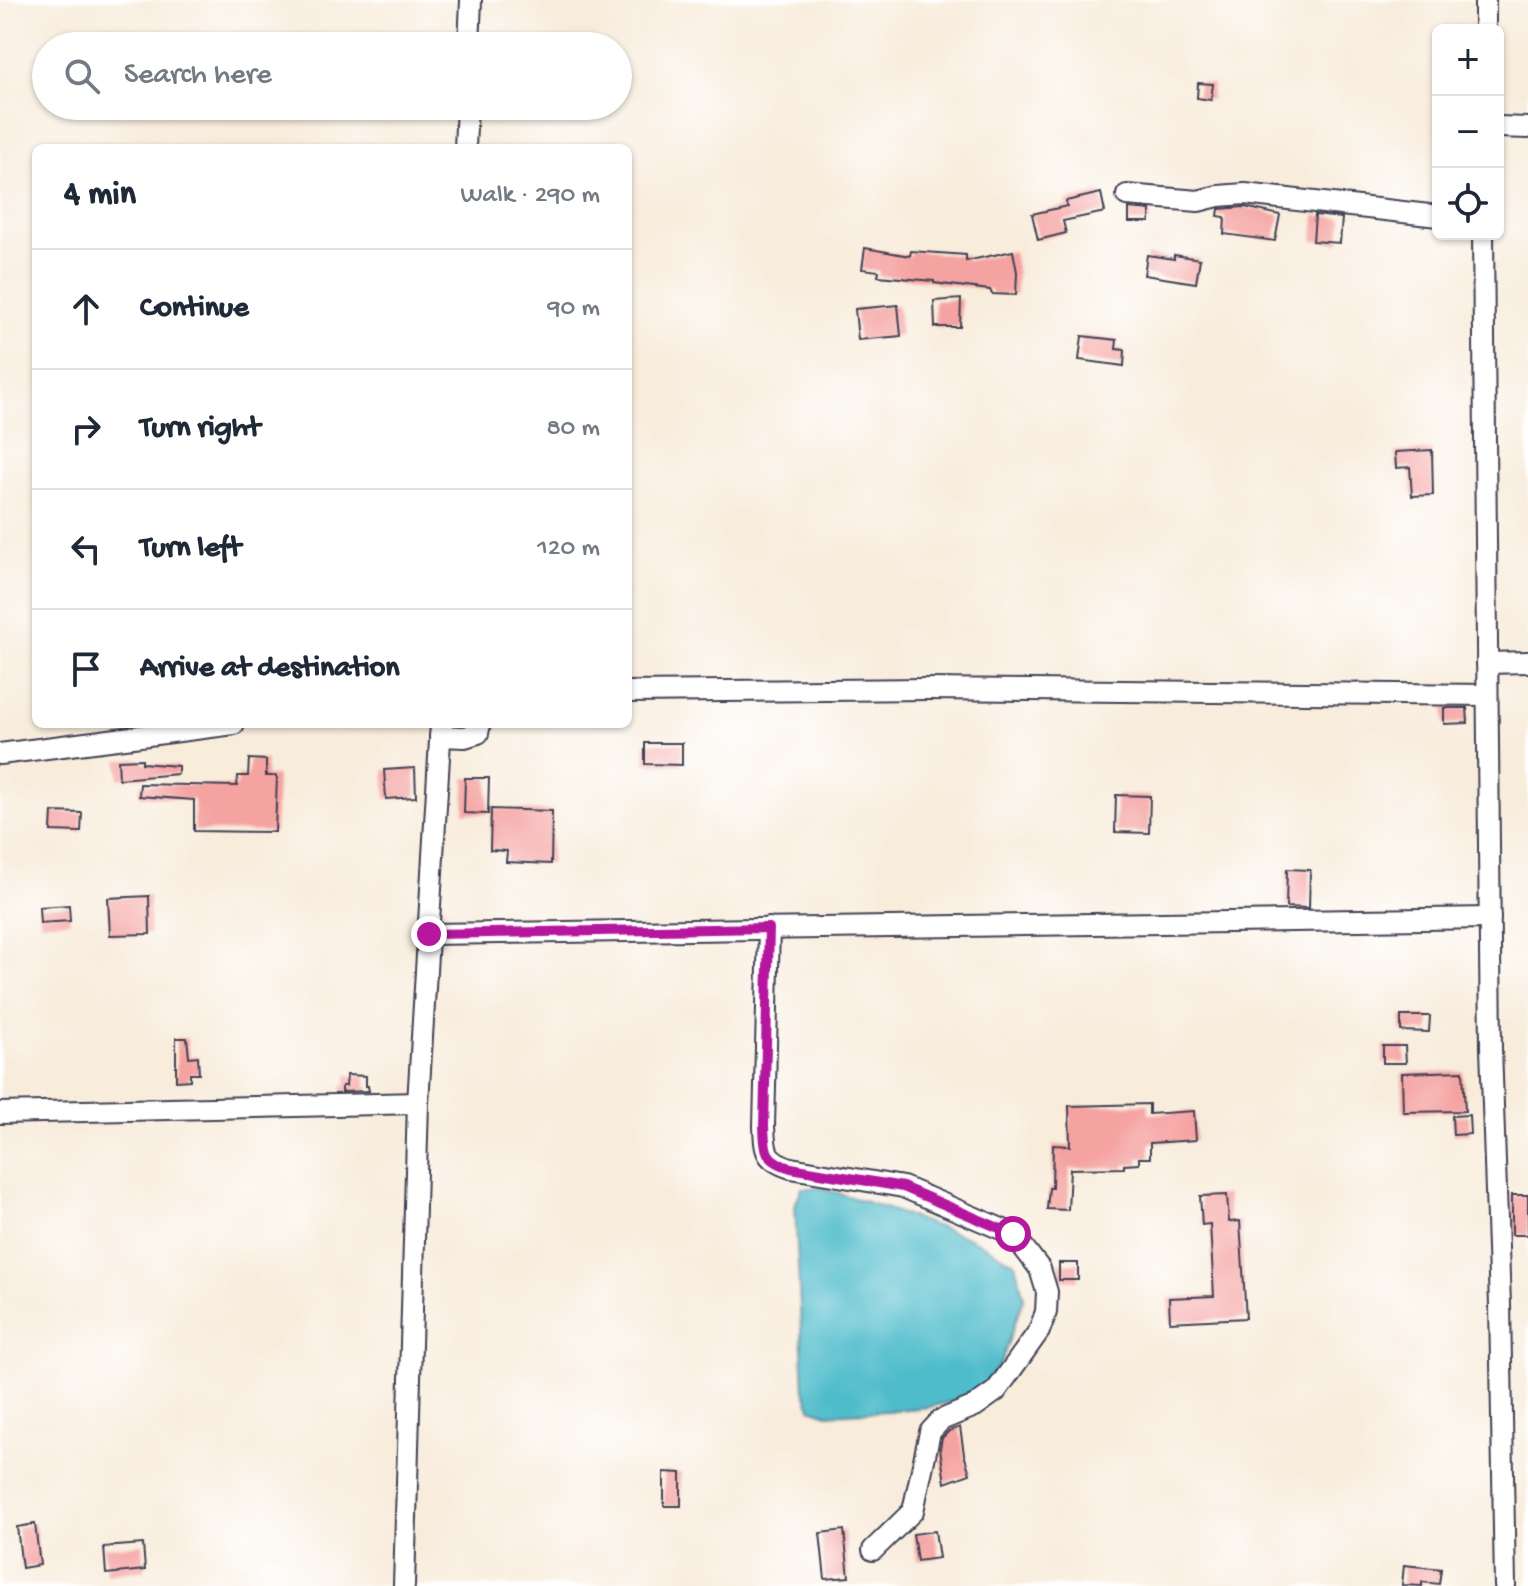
<!DOCTYPE html>
<html lang="en">
<head>
<meta charset="utf-8">
<style>
	:root { --surface:#fff; --page:#f2f2f3; --text:#1f2937; --muted:#747a83; --line:#e0e1e3 }
	body { margin:0; font-family:"Gochi Hand",sans-serif; background:var(--page); color:var(--text) }
	.controls { position:absolute; right:24px; top:24px; display:grid; overflow:hidden; border-radius:12px; box-shadow:0 2px 6px #0004 }
	.controls button { width:72px; height:72px; display:grid; place-items:center; padding:0; border:0; border-bottom:2px solid var(--line); background:var(--surface); color:var(--text); font:40px sans-serif }
	.stop { position:absolute; width:24px; height:24px; margin:-18px; border:6px solid #b5179e; border-radius:50%; background:#fff }
	.stop.end { background:#b5179e; border-color:#fff; box-shadow:0 2px 8px #0008 }
	.list { margin:0; padding:0; list-style:none }
	h2 { display:flex; justify-content:space-between; align-items:center; height:104px; margin:0; padding:0 32px; font-size:34px }
	h2 small { font-size:26px; font-weight:400; color:var(--muted) }
	.list li { display:grid; grid-template-columns:52px 1fr auto; gap:24px; align-items:center; box-sizing:border-box; height:120px; padding:0 32px; border-top:2px solid var(--line) }
	.list b { display:block; font-size:30px; white-space:nowrap }
	.list em { font-size:26px; font-style:normal; color:var(--muted) }
	.icon { flex:none; width:44px; height:44px; fill:none; stroke:currentColor; stroke-width:2; stroke-linecap:round; stroke-linejoin:round }
	.map { position:relative; flex:none; width:1528px; height:1586px; overflow:hidden }
	.search { position:absolute; background:var(--surface); box-shadow:0 2px 6px #0004; left:32px; top:32px; width:600px; height:88px; display:flex; align-items:center; gap:20px; box-sizing:border-box; padding:0 28px; border-radius:44px; color:var(--muted); font-size:30px }
	.panel { position:absolute; background:var(--surface); box-shadow:0 2px 6px #0004; left:32px; top:144px; width:600px; height:584px; border-radius:12px }
	.map>svg:first-child { display:block }
	.water { fill:#50bccb; stroke:#396f83; stroke-width:2 }
	.building { fill:#f4a3a1 }
	.lines { fill:none; stroke-linecap:round; stroke-linejoin:round }
	.minor-casing { stroke:#424053; stroke-width:24 }
	.minor { stroke:#fff; stroke-width:20 }
	.route { stroke:#b5179e; stroke-width:10 }
</style>
</head>
<body>
<div class="map">
<svg width="1528" height="1586" viewBox="0 0 1528 1586">
	<rect width="100%" height="100%" fill="#fff"/>
	<filter id="ink" filterUnits="userSpaceOnUse"><feTurbulence type="fractalNoise" baseFrequency=".0125" numOctaves="2"/><feDisplacementMap in="SourceGraphic" scale="16" xChannelSelector="R" yChannelSelector="G"/><feConvolveMatrix kernelMatrix="1 2 1 2 8 2 1 2 1" color-interpolation-filters="sRGB"/></filter>
	<filter id="wash" filterUnits="userSpaceOnUse"><feTurbulence type="fractalNoise" baseFrequency=".006" numOctaves="4" result="noise"/><feDisplacementMap in="SourceGraphic" scale="32" xChannelSelector="R" yChannelSelector="G"/><feGaussianBlur stdDeviation="1.8" result="paint"/><feColorMatrix in="noise" values="0 0 0 0 0 0 0 0 0 0 0 0 0 0 0 0 0 1.4 0 .05"/><feComposite in="paint" operator="in"/></filter>
	<g filter="url(#wash)">
		<rect width="100%" height="100%" fill="#f8ecdb"/>
		<!-- water -->
		<polygon class="water" points="802,1188 822,1188 882,1207 972,1239 1015,1263 1024,1297 1000,1365 972,1397 929,1407 887,1411 827,1414 811,1408 804,1390 795,1205"/>
		<g id="blocks">
			<!-- building -->
			<g class="building">
				<polygon points="1198,83 1213,84 1211,100 1197,98"/>
				<polygon points="1101,193 1105,212 1063,221 1066,233 1038,240 1032,214 1067,206 1066,201"/>
				<polygon points="1245,207 1280,215 1275,241 1224,234 1225,217 1218,216 1219,209"/>
				<polygon points="1129,208 1150,210 1150,222 1129,222"/>
				<polygon points="1315,215 1342,218 1340,243 1313,241"/>
				<polygon points="865,248 910,256 911,251 966,255 966,261 1013,251 1017,272 1016,295 992,294 990,290 934,283 934,281 878,276 879,271 862,269"/>
				<polygon points="1147,255 1174,259 1174,255 1200,259 1196,283 1144,275"/>
				<polygon points="961,299 960,327 935,327 934,301"/>
				<polygon points="898,305 901,336 858,340 855,309"/>
				<polygon points="1082,336 1117,340 1116,349 1125,350 1124,366 1079,360"/>
				<polygon points="1432,450 1433,495 1412,496 1410,467 1396,468 1395,452"/>
				<polygon points="1444,708 1467,708 1468,723 1444,724"/>
				<polygon points="645,743 682,743 682,765 645,764"/>
				<polygon points="142,759 142,763 178,766 178,774 119,779 118,760"/>
				<polygon points="249,759 266,760 266,776 277,776 275,832 194,831 194,800 139,796 140,784 237,786 238,776 248,776"/>
				<polygon points="415,768 416,797 386,799 384,770"/>
				<polygon points="465,778 489,778 488,814 464,813"/>
				<polygon points="1116,795 1150,796 1149,833 1115,832"/>
				<polygon points="491,809 552,811 551,864 506,862 507,851 490,850"/>
				<polygon points="52,812 82,813 81,832 51,831"/>
				<polygon points="1287,869 1310,870 1309,908 1286,907"/>
				<polygon points="149,896 150,934 110,935 108,898"/>
				<polygon points="69,905 70,921 40,923 39,907"/>
				<polygon points="1401,1016 1430,1016 1429,1032 1401,1031"/>
				<polygon points="176,1038 187,1038 189,1057 198,1056 199,1074 190,1074 190,1080 176,1081"/>
				<polygon points="1383,1046 1405,1046 1406,1063 1383,1063"/>
				<polygon points="1463,1071 1465,1111 1403,1112 1402,1073"/>
				<polygon points="347,1075 366,1076 366,1086 368,1086 369,1091 342,1092 342,1086 346,1086"/>
				<polygon points="1149,1104 1149,1114 1194,1111 1196,1140 1150,1143 1150,1158 1139,1158 1139,1164 1124,1165 1124,1168 1070,1169 1068,1210 1047,1209 1049,1188 1052,1188 1053,1145 1070,1146 1069,1106"/>
				<polygon points="1469,1115 1470,1134 1453,1135 1452,1116"/>
				<polygon points="1227,1195 1229,1222 1240,1221 1246,1318 1170,1322 1169,1298 1214,1296 1210,1224 1202,1225 1200,1196"/>
				<rect x="1512" y="1195" width="16" height="40"/>
				<rect x="1059" y="1263" width="19" height="17"/>
				<polygon points="960,1427 964,1454 970,1474 945,1483 940,1448 942,1438 949,1431"/>
				<polygon points="664,1472 681,1473 681,1506 664,1506"/>
				<polygon points="35,1524 40,1565 22,1568 17,1527"/>
				<polygon points="844,1530 849,1577 825,1579 820,1533"/>
				<polygon points="935,1531 939,1558 917,1561 913,1534"/>
				<polygon points="143,1544 145,1570 106,1574 104,1547"/>
				<polygon points="1404,1565 1441,1569 1439,1584 1422,1582 1422,1586 1402,1585"/>
			</g>
		</g>
	</g>
	<g filter="url(#ink)">
		<use href="#blocks" fill-opacity="0" stroke="#424053" stroke-width="2"/>
		<g class="lines">
			<defs>
				<g id="minor">
					<polyline points="1485,30 1485,0"/>
					<polyline points="469,46 471,0"/>
					<polyline points="1498,127 1528,128"/>
					<polyline points="465,148 467,106"/>
					<polyline points="1127,195 1198,201 1218,196 1245,194 1438,216"/>
					<polyline points="1483,234 1491,1048 1500,1305 1505,1586"/>
					<polyline points="1487,663 1528,662"/>
					<polyline points="628,692 927,689 1487,695"/>
					<polyline points="440,736 465,737 478,733 480,724"/>
					<polyline points="0,754 234,724"/>
					<path d="M769,928L764,1126C765,1152 765,1160 791,1168L903,1187L1013,1234L1040,1269L1047,1292L1046,1312L1039,1331L996,1391L975,1406L941,1420L930,1432L913,1511L873,1550"/>
					<polyline points="429,934 1490,918"/>
					<polyline points="0,1113 418,1103"/>
					<polyline points="404,1586 418,1103 441,724"/>
				</g>
			</defs>
			<!-- minor casing -->
			<use href="#minor" class="minor-casing"/>
			<!-- minor -->
			<use href="#minor" class="minor"/>
		</g>
	</g>
	<g class="lines" filter="url(#ink)">
		<!-- route -->
		<path class="route" d="M429,934L769,928L764,1126C765,1152 765,1160 791,1168L903,1187L1013,1234"/>
	</g>
</svg>
<div class="controls">
<button>+</button>
<button>−</button>
<button><svg class="icon" aria-label="locate" viewBox="0 0 24 24"><circle cx="12" cy="12" r="6"/><path d="M12 2v4M12 18v4M2 12h4M18 12h4"/></svg></button>
</div>
<div class="stop" style="left:1013px;top:1234px"></div>
<div class="stop end" style="left:429px;top:934px"></div>
<div class="search"><svg class="icon" aria-label="search" viewBox="0 0 24 24"><circle cx="10" cy="10" r="6"/><path d="M15 15l6 6"/></svg>Search here</div>
<section class="panel">
<h2>4 min<small>Walk · 290 m</small></h2>
<ul class="list">
<li><svg class="icon" aria-label="ahead" viewBox="0 0 24 24"><path d="M12 20V5M6 11l6-6 6 6"/></svg><div><b>Continue</b></div><em>90 m</em></li>
<li><svg class="icon" aria-label="right" viewBox="0 0 24 24"><path d="M7 20v-9h11M14 6l5 5-5 5"/></svg><div><b>Turn right</b></div><em>80 m</em></li>
<li><svg class="icon" aria-label="left" viewBox="0 0 24 24"><path d="M17 20v-9H6M10 6l-5 5 5 5"/></svg><div><b>Turn left</b></div><em>120 m</em></li>
<li><svg class="icon" aria-label="arrive" viewBox="0 0 24 24"><path d="M6 21V4h12l-3 4 3 4H6"/></svg><div><b>Arrive at destination</b></div></li>
</ul>
</section>
</div>
</body>
</html>
